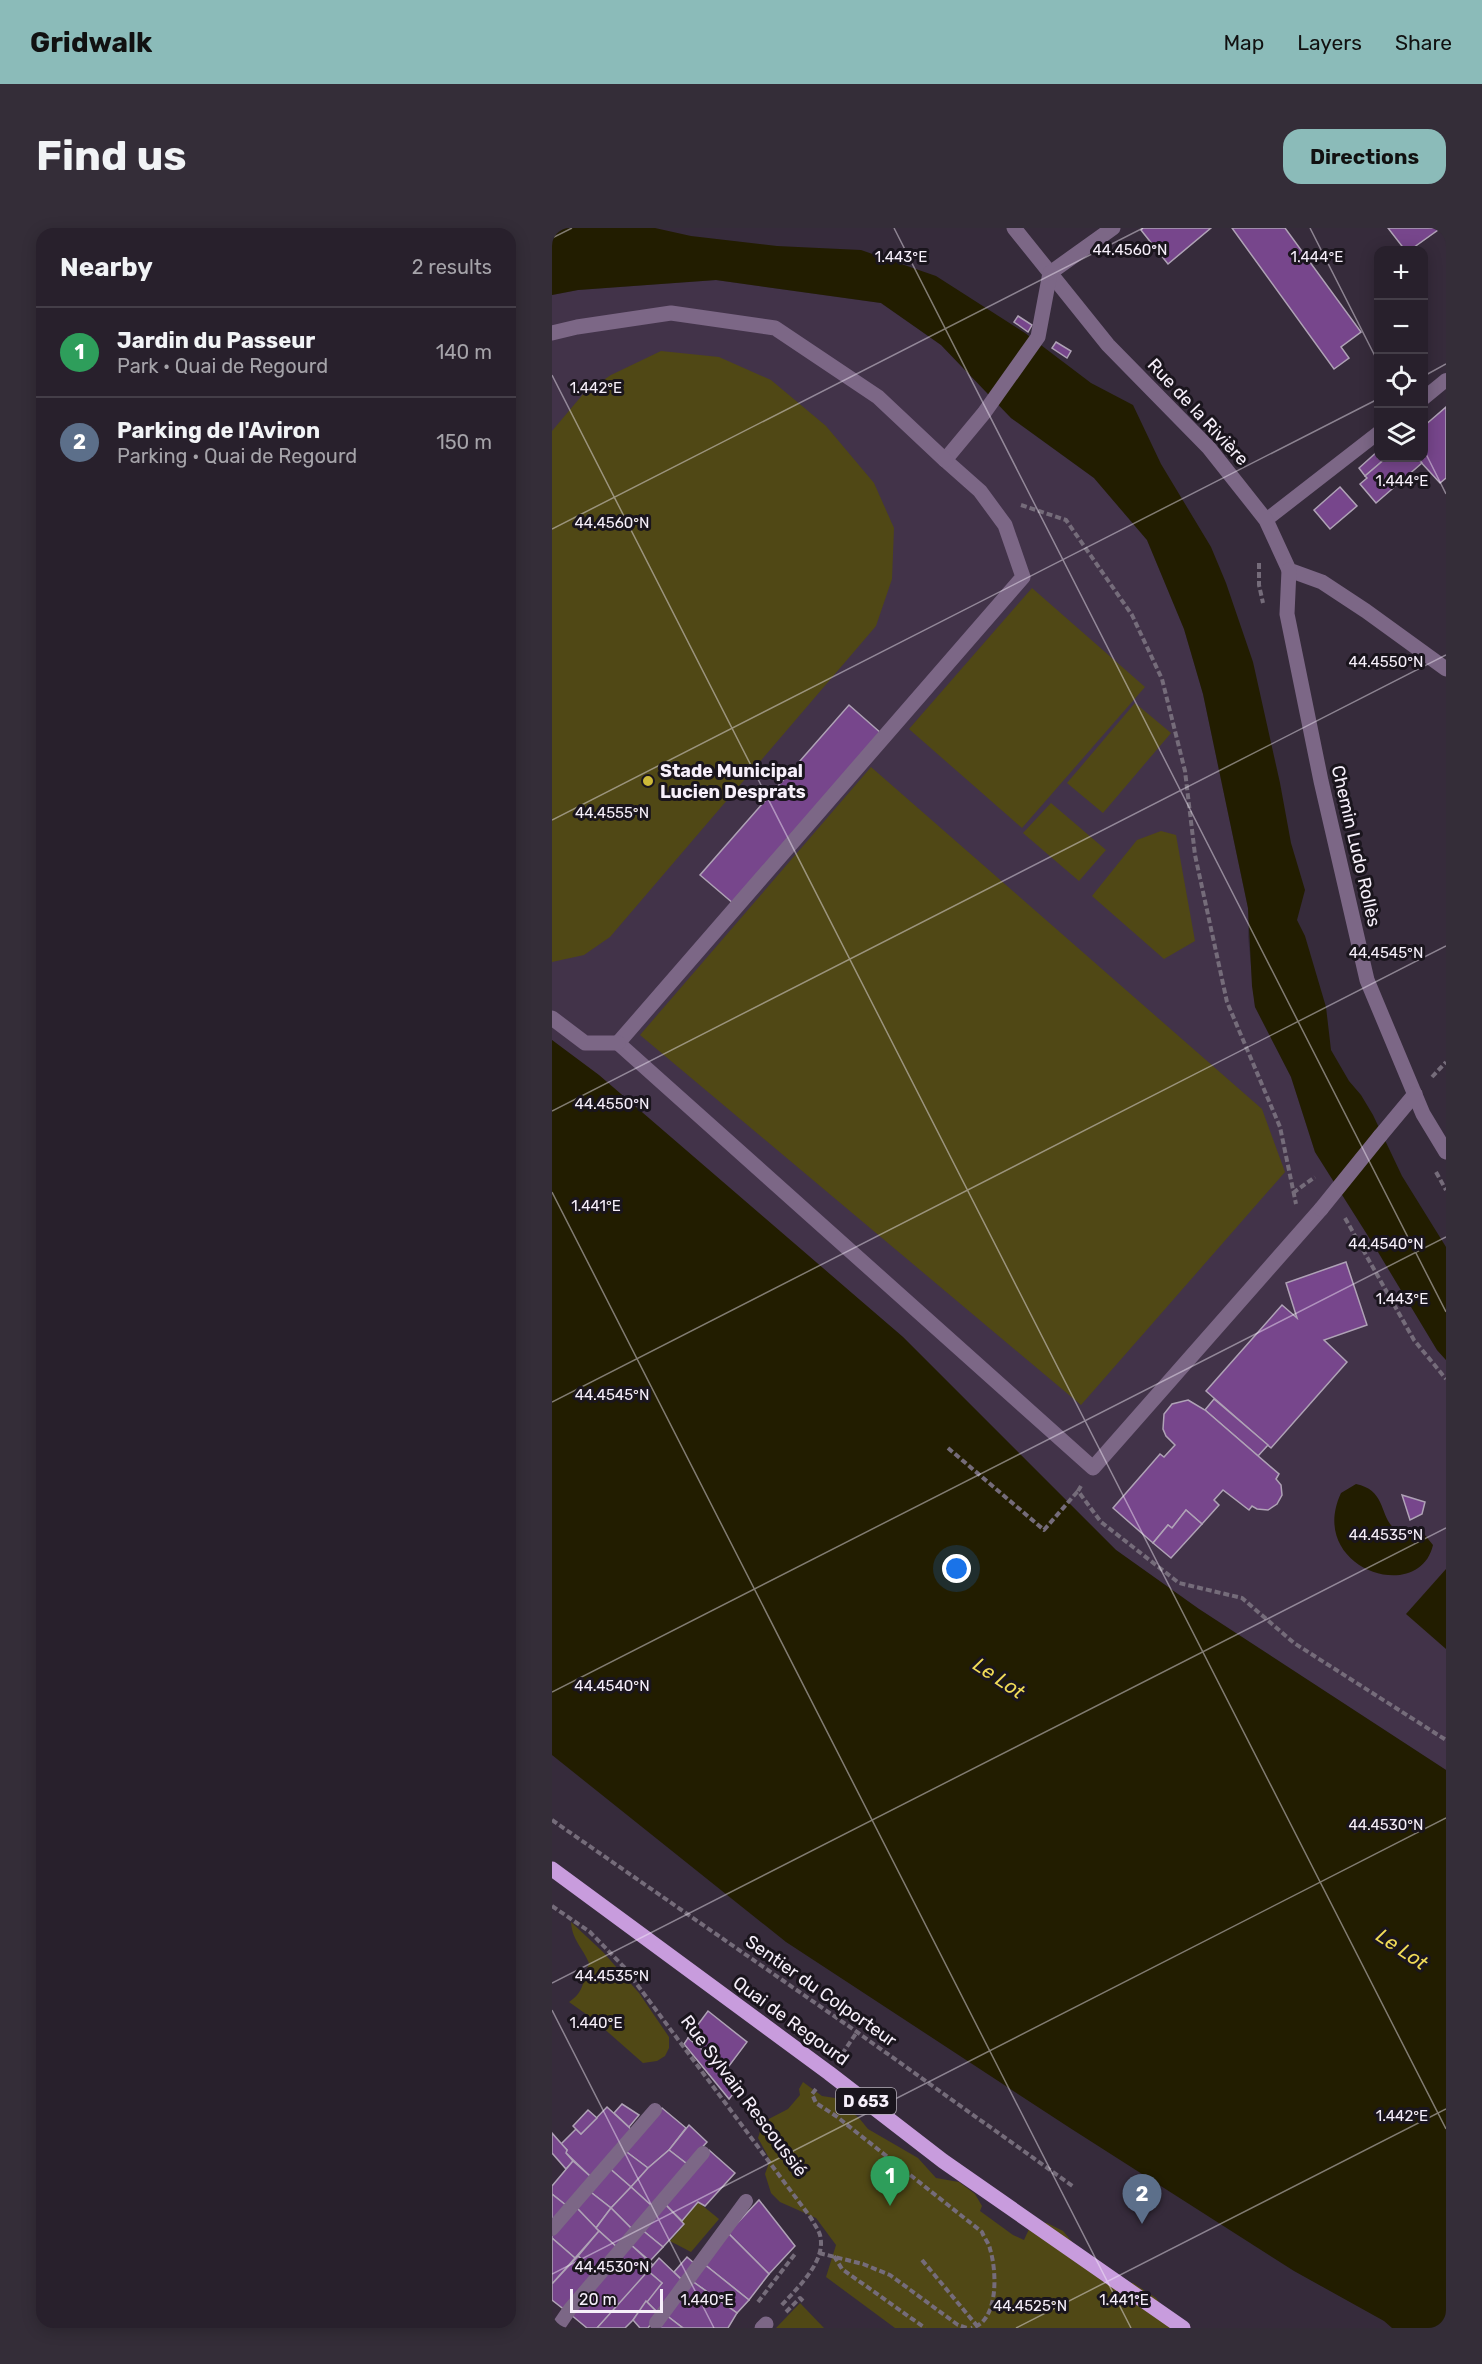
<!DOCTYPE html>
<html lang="en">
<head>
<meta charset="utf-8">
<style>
	:root { --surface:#28202c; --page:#342d38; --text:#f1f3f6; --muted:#a5a3a9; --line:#443e48; --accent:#8bbbb9 }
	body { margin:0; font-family:Rubik,sans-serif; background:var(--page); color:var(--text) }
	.controls { position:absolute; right:18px; top:18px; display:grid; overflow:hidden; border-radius:12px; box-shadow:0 3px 15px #0003 }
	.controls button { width:54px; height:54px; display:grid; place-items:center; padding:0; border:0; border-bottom:2px solid var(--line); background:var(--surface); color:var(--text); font:30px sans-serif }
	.scale { position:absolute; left:18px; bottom:15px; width:93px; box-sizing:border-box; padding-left:6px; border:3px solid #f6effa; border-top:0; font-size:16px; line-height:21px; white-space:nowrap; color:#f6effa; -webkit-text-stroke:4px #1a151d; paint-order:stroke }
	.you { position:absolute; left:405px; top:1341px; width:21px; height:21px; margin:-15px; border:4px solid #fff; border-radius:50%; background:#1a73e8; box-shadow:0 0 0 9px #1a73e833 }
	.badge { display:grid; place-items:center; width:39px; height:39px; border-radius:50%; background:var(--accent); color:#fff; font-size:20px; font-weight:700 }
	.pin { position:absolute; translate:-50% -50px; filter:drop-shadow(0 2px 3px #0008) }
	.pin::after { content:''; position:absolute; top:32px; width:21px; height:18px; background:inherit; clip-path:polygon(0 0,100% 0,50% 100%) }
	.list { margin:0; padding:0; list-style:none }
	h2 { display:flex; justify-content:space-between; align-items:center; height:78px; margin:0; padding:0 24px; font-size:26px }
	h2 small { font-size:20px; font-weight:400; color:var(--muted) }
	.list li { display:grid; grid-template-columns:39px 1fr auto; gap:18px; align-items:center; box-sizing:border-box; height:90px; padding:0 24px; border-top:2px solid var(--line) }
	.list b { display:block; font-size:22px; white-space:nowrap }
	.list p { margin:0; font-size:20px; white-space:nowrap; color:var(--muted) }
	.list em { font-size:20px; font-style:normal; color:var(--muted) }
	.icon { flex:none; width:33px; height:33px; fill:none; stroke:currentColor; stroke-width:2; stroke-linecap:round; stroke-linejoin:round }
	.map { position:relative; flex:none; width:894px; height:2100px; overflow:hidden; border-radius:18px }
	header { display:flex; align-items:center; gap:36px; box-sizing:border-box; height:84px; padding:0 30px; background:var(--accent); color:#111 }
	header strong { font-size:28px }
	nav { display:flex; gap:33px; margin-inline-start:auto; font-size:21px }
	.intro { display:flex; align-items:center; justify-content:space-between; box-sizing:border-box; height:144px; padding:0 36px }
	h1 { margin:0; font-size:42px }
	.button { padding:15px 27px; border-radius:18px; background:var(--accent); color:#111; font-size:21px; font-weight:700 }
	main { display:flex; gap:36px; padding:0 36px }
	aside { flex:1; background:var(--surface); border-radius:18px; box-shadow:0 3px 15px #0003 }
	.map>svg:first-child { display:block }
	.built { fill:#423349 }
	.green { fill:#504815 }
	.water { fill:#221d00 }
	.building { fill:#77468c; stroke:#afa2b6; stroke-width:1.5 }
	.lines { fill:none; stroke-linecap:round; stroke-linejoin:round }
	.path { stroke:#756c7a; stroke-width:4; stroke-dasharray:6 3; stroke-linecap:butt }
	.service { stroke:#7c6786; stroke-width:14 }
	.minor { stroke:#7c6786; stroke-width:15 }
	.primary { stroke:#c89cdd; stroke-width:15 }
	.minor-bridge { stroke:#7c6786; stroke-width:15 }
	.ticks { fill:none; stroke:#f6effa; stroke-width:1.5; stroke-opacity:0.45 }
	.poi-dot { fill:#cdb938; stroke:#1a151d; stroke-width:2 }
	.labels { text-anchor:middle; stroke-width:6; stroke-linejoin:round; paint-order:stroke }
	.shield { fill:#1a151d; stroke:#b4aeb8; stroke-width:1.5 }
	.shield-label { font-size:16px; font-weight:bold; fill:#f6effa }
	.street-label { font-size:18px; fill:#f6effa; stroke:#1a151d }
	.poi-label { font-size:18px; font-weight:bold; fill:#f6effa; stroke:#1a151d; text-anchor:start }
	.water-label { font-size:20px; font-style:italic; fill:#f1db57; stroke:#1a151d }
	.ticks-label { font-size:15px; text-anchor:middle; fill:#f6effa; stroke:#1a151d; stroke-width:6; stroke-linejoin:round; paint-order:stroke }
</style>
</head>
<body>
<header>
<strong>Gridwalk</strong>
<nav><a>Map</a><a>Layers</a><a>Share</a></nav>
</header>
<div class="intro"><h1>Find us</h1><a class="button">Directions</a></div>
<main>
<aside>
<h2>Nearby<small>2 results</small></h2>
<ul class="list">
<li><span class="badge" style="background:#2e9e5b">1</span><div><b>Jardin du Passeur</b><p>Park · Quai de Regourd</p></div><em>140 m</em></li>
<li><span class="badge" style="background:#5c6f8a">2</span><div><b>Parking de l'Aviron</b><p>Parking · Quai de Regourd</p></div><em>150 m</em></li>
</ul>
</aside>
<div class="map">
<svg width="894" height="2100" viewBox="0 0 894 2100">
	<rect width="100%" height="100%" fill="#362b3b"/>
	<!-- built -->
	<polygon class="built" points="164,52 329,75 389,117 459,190 542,250 595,312 632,401 651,466 696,680 696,708 703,779 739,849 763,924 823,1019 885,1122 894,1132 894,1542 647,1381 564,1322 351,1109 0,812 0,67 26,62"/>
	<!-- green -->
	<g class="green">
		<polygon points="109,123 167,129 219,152 274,198 322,255 342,300 340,351 324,398 58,709 32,727 0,734 0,203 32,165 59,147"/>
		<polygon points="480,360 593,459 470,600 357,501"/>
		<polygon points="583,475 619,505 551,585 515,555"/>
		<polygon points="319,539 710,881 733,944 529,1177 88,807"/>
		<polygon points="499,575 554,622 527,653 471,605"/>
		<polygon points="609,603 624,607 643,713 612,731 540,668 585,612"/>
		<path d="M19,1694L51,1724L87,1765L117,1809V1820L113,1828L105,1833L91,1835L41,1791L17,1774C33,1764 31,1751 37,1735C31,1720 20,1712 19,1694Z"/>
		<polygon points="251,1854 270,1868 283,1870 307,1890 316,1901 366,1930 384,1950 407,1954 423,1966 430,1978 428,1983 461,2007 472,2012 478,1999 485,1994 495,1995 511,2003 527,2022 569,2054 581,2055 604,2070 622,2094 621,2100 343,2100 274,2049 284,2017 264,1990 228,1974 219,1965 213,1946 218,1932 206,1910 211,1894 236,1881 248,1867 247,1861"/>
		<polygon points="146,1974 167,1991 139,2024 118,2013 132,1997 130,1993"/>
		<polygon points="248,2075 272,2100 224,2100"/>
	</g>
	<!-- water -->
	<g class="water">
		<polygon points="0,0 103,0 139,8 225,18 309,22 384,48 473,105 539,155 581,177 609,236 659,319 674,355 701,434 728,555 739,615 753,662 745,692 753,708 774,779 779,822 797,853 809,867 821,887 850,948 894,1019 894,1132 885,1122 823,1019 763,924 739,849 703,779 700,758 696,680 651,466 632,401 595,312 542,250 459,190 389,117 329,75 164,52 26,62 0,67"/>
		<polygon points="0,812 47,847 351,1109 564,1322 647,1381 894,1542 894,2100 840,2100 832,2093 742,2043 518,1900 234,1714 0,1527"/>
		<path d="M804,1256C838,1263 825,1294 849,1305C858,1309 864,1305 872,1306L881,1317C867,1378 754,1340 789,1265Z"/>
		<polygon points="894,1341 894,1421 854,1386"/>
	</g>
	<!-- building -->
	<g class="building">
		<polygon points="591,0 659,0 616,36 589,2"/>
		<polygon points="680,0 733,0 809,104 789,119 797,130 782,141"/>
		<polygon points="836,0 885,0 886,2 858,22 853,22"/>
		<polygon points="466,88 480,97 476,104 462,94"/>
		<polygon points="504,114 519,123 515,130 500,120"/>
		<polygon points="894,179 894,250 888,255 865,230 872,230 872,198"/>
		<polygon points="826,223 826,230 834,230 813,248 807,240"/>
		<polygon points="834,230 865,230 870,235 824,275 808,256 815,250 813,248"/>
		<polygon points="788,259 805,278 778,301 762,282"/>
		<polygon points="297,477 330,506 182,676 148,647"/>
		<polygon points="794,1034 815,1097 772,1112 795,1134 719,1220 654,1163 730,1077 745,1090 734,1055"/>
		<polygon points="662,1171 716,1217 706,1228 653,1182"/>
		<polygon points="636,1172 653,1182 727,1246 724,1251 729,1257 730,1267 725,1276 716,1282 705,1281 700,1278 697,1282 671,1262 662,1272 667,1277 650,1296 634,1282 620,1300 616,1297 601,1315 561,1280 608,1226 612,1229 623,1217 614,1208 611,1201 612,1186 620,1176"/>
		<polygon points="850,1267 873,1274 870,1286 858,1292"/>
		<polygon points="634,1282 650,1296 619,1330 601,1315 616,1297 620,1300"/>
		<polygon points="156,1783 195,1814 174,1842 136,1810"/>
		<polygon points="136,1810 190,1855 177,1871 132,1816"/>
		<polygon points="70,1876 87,1887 77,1899 62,1885"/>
		<polygon points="55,1879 82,1904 39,1949 14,1925 15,1922 9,1916 24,1901 29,1906"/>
		<polygon points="110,1880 134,1900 117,1922 96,1940 72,1922"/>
		<polygon points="36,1882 45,1890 29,1906 21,1898"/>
		<polygon points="137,1897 155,1914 135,1936 117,1922"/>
		<polygon points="0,1905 15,1922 14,1925 21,1933 14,1941 0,1925"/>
		<polygon points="72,1922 96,1940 79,1959 56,1939"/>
		<polygon points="117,1922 135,1936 101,1979 79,1959 96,1940"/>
		<polygon points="157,1922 183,1945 153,1978 146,1974 130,1993 111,1974"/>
		<polygon points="21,1933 39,1949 15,1978 0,1966 0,1958"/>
		<polygon points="56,1939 79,1959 59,1980 36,1962"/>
		<polygon points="79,1959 101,1979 80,2001 59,1980"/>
		<polygon points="36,1962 59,1980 44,2000 23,1978"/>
		<polygon points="0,1966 15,1978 0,1997"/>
		<polygon points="207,1972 243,2018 217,2046 176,2005"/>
		<polygon points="111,1974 132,1996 111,2019 89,2001"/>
		<polygon points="23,1978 47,2003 23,2030 0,2010 0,2005"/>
		<polygon points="59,1980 82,2003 67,2021 44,2000"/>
		<polygon points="89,2001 111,2019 98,2033 78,2016"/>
		<polygon points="47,2003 67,2021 46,2046 26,2028"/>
		<polygon points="176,2005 217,2046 197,2072 152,2036"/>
		<polygon points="0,2010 23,2030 0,2056"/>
		<polygon points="78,2016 101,2037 82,2061 45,2100 35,2100 18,2086"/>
		<polygon points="26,2028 46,2046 14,2083 0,2072 0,2056"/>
		<polygon points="135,2029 143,2036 132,2054 122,2044"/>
		<polygon points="107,2030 132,2054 107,2086 94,2073 110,2055 96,2043"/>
		<polygon points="152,2036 197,2072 185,2085 140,2053"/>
		<polygon points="96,2043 110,2055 81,2092 73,2100 45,2100"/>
		<polygon points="140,2053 185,2085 176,2100 131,2100 114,2087"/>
		<polygon points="94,2073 107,2086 96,2100 88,2100 81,2092"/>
		<polygon points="114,2087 131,2100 104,2100"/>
	</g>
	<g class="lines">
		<!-- path -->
		<g class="path">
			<polyline points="469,277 514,292 580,387 610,451 633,543 643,627 675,774 728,899 744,976"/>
			<polyline points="707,335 707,357 711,375"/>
			<polyline points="880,849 894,834"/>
			<polyline points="884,944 894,962"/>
			<polyline points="741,965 763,949"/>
			<polyline points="793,990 862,1112 894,1151"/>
			<polyline points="396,1220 492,1302 526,1263"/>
			<polyline points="529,1258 526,1263 549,1294 627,1355 690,1370 742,1415 894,1512"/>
			<polyline points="0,1592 305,1804 522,1959"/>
			<path d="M0,1678L38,1704L72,1739L259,1990C262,1996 266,2001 268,2007C275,2034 244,2061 228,2079"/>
			<polyline points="290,1826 305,1804"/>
			<path d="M264,1861L260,1866L264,1875L284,1888L430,2004C432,2010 437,2015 438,2021C445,2043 447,2094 419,2100"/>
			<polyline points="267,2025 311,2036 338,2047 406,2097 415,2100"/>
			<polyline points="282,2028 290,2041 373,2100"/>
			<polyline points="370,2032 426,2099"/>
			<polyline points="206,2074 243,2026"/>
			<polyline points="234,2084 248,2070 251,2073"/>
		</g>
		<!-- service -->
		<g class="service">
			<polyline points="872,170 894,152"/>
			<polyline points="714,292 826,205"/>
			<polyline points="0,2001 103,1882"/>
			<polyline points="104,2095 194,1973"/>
			<polyline points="5,2100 18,2081 151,1925"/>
		</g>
		<!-- minor -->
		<g class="minor">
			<polyline points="462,0 556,117 657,220 714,292 737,342 770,354 814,383 894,441"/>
			<polyline points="498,45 486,109 432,185 393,232 428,263 453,297 471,349 66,815 541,1240 769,981"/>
			<polyline points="498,45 561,0"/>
			<polyline points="0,105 25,99 119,85 223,100 326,169 393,232"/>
			<polyline points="737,342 735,386 769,553 815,752 871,886 894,924"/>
			<polyline points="0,790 33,815 66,815"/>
			<polyline points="828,908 863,866"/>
			<polyline points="210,2100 214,2096"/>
		</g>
		<!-- primary -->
		<polyline class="primary" points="0,1641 277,1845 391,1933 631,2100"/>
		<!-- minor-bridge -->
		<polyline class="minor-bridge" points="769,981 828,908"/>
	</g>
	<!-- ticks -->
	<path class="ticks" d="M342,0L894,1084M758,0L826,134M0,10L20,0M0,147L894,1901M872,148L894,136M872,222L894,266M0,301L591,0M0,592L826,171M0,883L894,427M0,964L579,2100M0,1174L894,718M0,1464L894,1009M0,1755L894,1300M0,1782L162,2100M0,2046L894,1590M464,2100L894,1881"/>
	<!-- markers -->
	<circle class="poi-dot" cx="96" cy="553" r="6"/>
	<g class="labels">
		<!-- shield labels -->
		<rect class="shield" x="284" y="1860" width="60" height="26" rx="4.5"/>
		<g class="shield-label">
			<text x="314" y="1879">D 653</text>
		</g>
		<!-- street labels -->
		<g class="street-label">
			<text transform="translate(646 184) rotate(47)" y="6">Rue de la Rivière</text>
			<text transform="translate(804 618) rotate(77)" y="6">Chemin Ludo Rollès</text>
			<text transform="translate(269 1763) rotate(35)" y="6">Sentier du Colporteur</text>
			<text transform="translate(239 1793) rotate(36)" y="6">Quai de Regourd</text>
			<text transform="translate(192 1868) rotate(53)" y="6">Rue Sylvain Rescoussié</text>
		</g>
		<!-- poi labels -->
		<g class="poi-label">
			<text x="108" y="549">Stade Municipal<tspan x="108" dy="21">Lucien Desprats</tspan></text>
		</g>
		<!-- water labels -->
		<g class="water-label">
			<text transform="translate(447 1450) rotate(34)" y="7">Le Lot</text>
			<text transform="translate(850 1721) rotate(34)" y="7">Le Lot</text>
		</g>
	</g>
	<g class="ticks-label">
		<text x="578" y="27">44.4560°N</text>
		<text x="349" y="34">1.443°E</text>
		<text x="765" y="34">1.444°E</text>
		<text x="44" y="165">1.442°E</text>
		<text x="850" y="258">1.444°E</text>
		<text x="60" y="300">44.4560°N</text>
		<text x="834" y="439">44.4550°N</text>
		<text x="60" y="590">44.4555°N</text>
		<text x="834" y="730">44.4545°N</text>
		<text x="60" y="881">44.4550°N</text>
		<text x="44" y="983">1.441°E</text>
		<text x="834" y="1021">44.4540°N</text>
		<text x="850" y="1076">1.443°E</text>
		<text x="60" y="1172">44.4545°N</text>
		<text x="834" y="1312">44.4535°N</text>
		<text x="60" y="1463">44.4540°N</text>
		<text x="834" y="1602">44.4530°N</text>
		<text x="60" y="1753">44.4535°N</text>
		<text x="44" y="1800">1.440°E</text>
		<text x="850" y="1893">1.442°E</text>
		<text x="60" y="2044">44.4530°N</text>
		<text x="155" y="2077">1.440°E</text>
		<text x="572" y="2077">1.441°E</text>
		<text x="478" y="2083">44.4525°N</text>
	</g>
</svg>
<div class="controls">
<button>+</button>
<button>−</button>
<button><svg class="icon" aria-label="locate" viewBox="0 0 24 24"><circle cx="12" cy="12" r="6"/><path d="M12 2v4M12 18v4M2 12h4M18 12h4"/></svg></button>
<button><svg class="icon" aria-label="layers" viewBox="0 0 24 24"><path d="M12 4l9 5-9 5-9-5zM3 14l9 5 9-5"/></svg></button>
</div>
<div class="scale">20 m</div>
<div class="you"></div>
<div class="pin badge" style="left:338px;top:1978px;background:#2e9e5b">1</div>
<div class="pin badge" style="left:590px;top:1996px;background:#5c6f8a">2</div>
</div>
</main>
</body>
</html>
